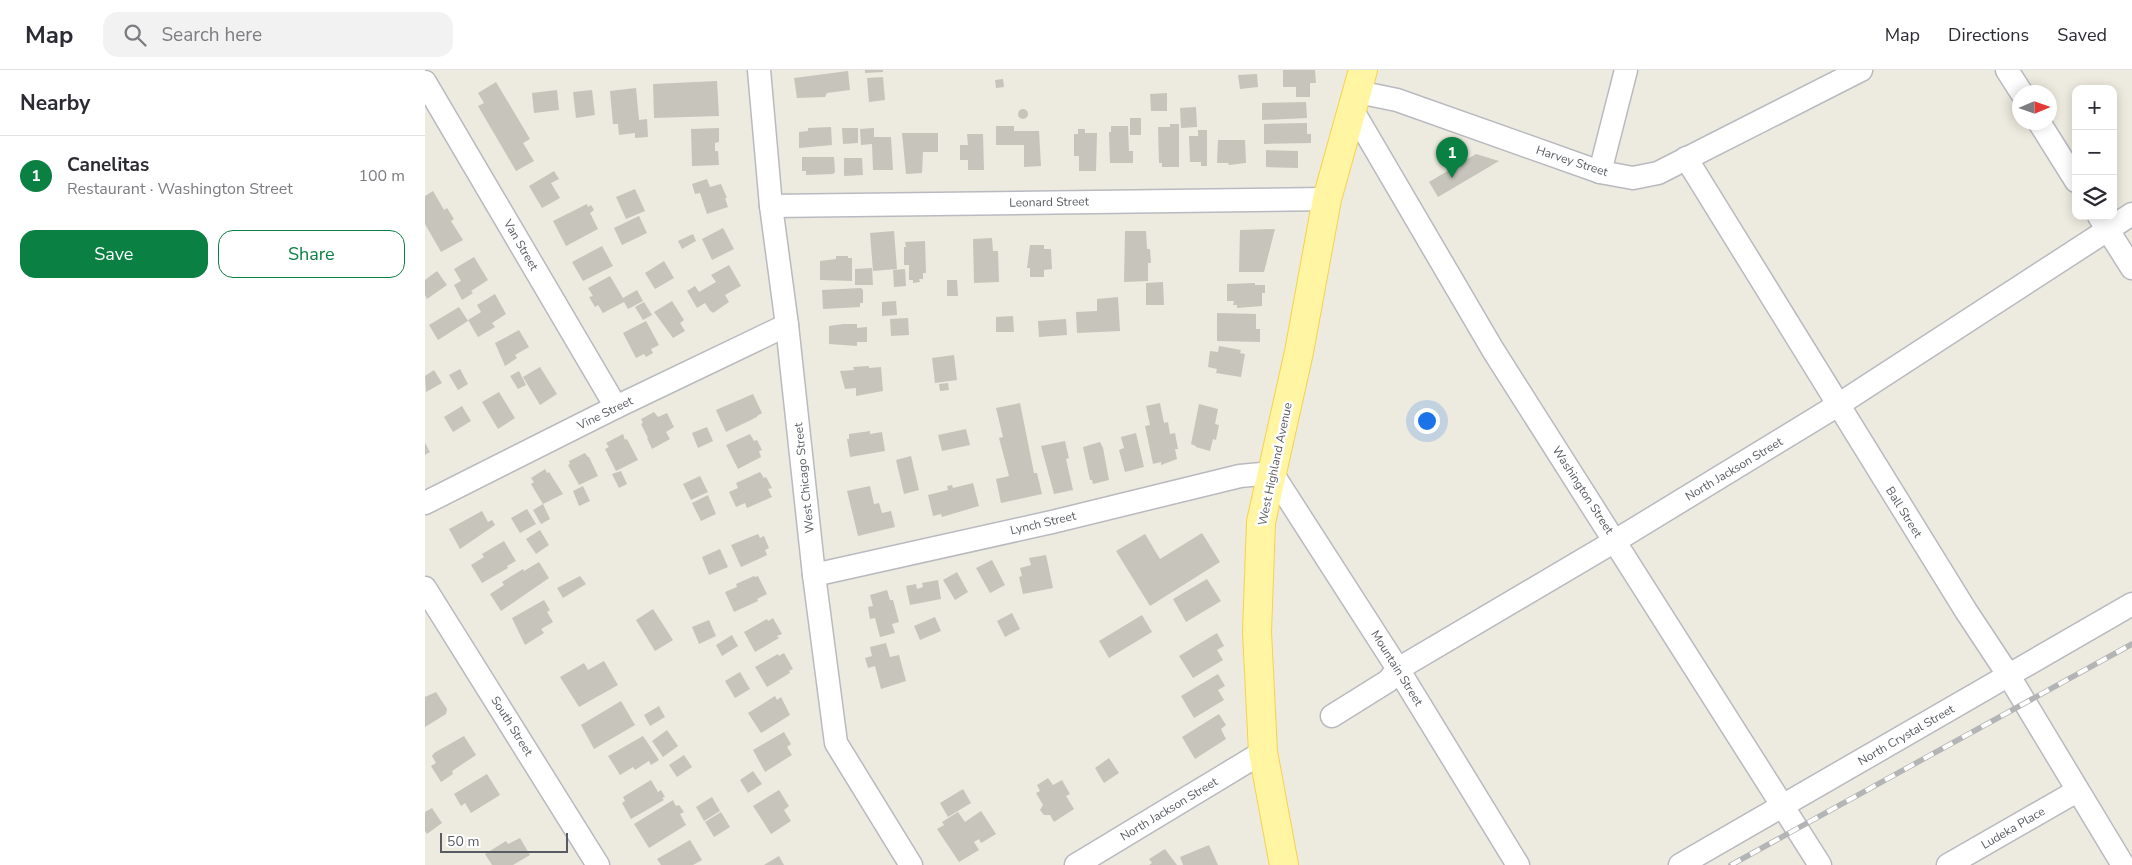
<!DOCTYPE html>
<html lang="en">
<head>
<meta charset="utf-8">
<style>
	:root { --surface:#fff; --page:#f2f2f3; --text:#2b2b33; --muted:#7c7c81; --line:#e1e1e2; --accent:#0b8043 }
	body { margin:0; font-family:"Nunito Sans",sans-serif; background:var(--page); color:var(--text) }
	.controls { position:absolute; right:15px; top:15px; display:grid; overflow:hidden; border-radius:10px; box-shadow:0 2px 12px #0003 }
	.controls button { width:45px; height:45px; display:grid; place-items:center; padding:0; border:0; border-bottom:1px solid var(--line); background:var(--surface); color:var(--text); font:25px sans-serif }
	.compass { position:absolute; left:1587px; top:15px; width:45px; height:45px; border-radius:50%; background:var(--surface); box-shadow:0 2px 12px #0003; rotate:88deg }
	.scale { position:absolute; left:15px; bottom:12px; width:128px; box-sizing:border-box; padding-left:5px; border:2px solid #585c62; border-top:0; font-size:14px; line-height:18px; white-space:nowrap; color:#585c62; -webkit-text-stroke:4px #fff; paint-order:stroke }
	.you { position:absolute; left:1001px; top:350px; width:18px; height:18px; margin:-12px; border:4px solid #fff; border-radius:50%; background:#1a73e8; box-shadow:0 0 0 8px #1a73e833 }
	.badge { display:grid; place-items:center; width:32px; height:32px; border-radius:50%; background:var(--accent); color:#fff; font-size:16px; font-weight:700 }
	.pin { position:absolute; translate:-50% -41px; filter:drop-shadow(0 1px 2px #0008) }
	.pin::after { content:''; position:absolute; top:26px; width:18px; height:15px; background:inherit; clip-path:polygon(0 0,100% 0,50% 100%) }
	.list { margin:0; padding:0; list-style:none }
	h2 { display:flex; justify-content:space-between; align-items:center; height:65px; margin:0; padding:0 20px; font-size:21px }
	h2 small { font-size:16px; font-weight:400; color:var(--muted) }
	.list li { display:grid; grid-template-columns:32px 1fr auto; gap:15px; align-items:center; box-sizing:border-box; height:80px; padding:0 20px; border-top:1px solid var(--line) }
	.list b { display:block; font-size:19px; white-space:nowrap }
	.list p { margin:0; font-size:16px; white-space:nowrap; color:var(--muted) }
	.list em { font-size:16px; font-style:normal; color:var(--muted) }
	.actions { display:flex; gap:10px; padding:15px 20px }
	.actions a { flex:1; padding:11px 0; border:1px solid var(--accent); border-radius:15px; text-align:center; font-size:18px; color:var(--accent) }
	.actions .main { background:var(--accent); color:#fff }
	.icon { flex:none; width:28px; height:28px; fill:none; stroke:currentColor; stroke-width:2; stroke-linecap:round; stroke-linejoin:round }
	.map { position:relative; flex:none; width:1707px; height:795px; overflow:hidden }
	header { display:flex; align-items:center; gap:30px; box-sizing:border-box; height:70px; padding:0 25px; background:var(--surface); border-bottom:1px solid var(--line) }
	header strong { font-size:24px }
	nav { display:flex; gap:28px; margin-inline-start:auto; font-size:18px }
	.search { width:350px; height:45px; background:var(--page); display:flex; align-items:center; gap:12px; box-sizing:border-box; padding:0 18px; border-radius:15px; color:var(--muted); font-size:19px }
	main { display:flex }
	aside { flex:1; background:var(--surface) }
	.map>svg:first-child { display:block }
	.building { fill:#c7c4bc }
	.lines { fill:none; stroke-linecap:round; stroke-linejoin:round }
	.minor-casing { stroke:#b8bac0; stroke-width:25 }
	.major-casing { stroke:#f9d14c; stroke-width:30 }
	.minor { stroke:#fff; stroke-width:22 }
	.major { stroke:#fff5a2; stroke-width:28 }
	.rail-casing { stroke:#b3b4b5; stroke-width:5.5 }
	.rail { stroke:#fff; stroke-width:4; stroke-dasharray:11; stroke-linecap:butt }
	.labels { text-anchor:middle; stroke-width:5; stroke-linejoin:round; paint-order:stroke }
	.street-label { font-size:12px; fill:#585c62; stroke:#fff }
</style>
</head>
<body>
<header>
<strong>Map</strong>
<div class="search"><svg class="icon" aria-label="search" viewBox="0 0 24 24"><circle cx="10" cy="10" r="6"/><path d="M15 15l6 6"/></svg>Search here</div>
<nav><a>Map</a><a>Directions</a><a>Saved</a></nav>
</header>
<main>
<aside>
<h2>Nearby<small></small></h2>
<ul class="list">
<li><span class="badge">1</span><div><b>Canelitas</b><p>Restaurant · Washington Street</p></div><em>100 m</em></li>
</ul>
<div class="actions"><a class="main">Save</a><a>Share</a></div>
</aside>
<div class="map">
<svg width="1707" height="795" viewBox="0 0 1707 795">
	<rect width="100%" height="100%" fill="#edeadf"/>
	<!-- building -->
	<g class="building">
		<polygon points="440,0 458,0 458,2 440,3"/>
		<polygon points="858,0 890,0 891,13 885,13 885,27 871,27 871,17 858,17"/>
		<polygon points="423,1 425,20 402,23 400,27 372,28 369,8"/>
		<polygon points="832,4 833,17 815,19 813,5"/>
		<polygon points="458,7 460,30 444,32 442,8"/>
		<polygon points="578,9 579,17 571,18 570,10"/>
		<polygon points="292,11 294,46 229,48 228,14"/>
		<polygon points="71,12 105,69 98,73 109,91 91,101 53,36 59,33 53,23"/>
		<polygon points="211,18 214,50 222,49 223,67 210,68 210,63 194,65 193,54 188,54 185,21"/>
		<polygon points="132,20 134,40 109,43 107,23"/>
		<polygon points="167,20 170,45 151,48 148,22"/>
		<polygon points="742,23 742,41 726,41 725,24"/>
		<polygon points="881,32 882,48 837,50 837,33"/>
		<polygon points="771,37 772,57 756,58 755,38"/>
		<circle cx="598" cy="44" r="5"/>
		<rect x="705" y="48" width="11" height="17"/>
		<polygon points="882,53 882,64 886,64 886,73 839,74 839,54"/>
		<polygon points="745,54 754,54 754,97 737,97 737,93 734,93 733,57 745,57"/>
		<polygon points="571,56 589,56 589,61 614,61 616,96 599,97 599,75 571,75"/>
		<polygon points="686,56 703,56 704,81 708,81 708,93 685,93 684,62 686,62"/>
		<polygon points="406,57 407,75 374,78 374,62 383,61 383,58"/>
		<polygon points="294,58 294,72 290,73 290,81 293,81 294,95 267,96 266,59"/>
		<polygon points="417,58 433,58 433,73 418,74"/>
		<polygon points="449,58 449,67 466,67 468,100 448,100 447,74 436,75 435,59"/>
		<polygon points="653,59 660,59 660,63 672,63 671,101 654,101 654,86 649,86 649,64 653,64"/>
		<polygon points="773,60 782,60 782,96 776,96 776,92 765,92 764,66 773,66"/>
		<polygon points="477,63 513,63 513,82 498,82 497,103 481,104"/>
		<polygon points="542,64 558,64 559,100 543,100 543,90 535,90 535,75 543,75"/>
		<polygon points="793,70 820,70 821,93 804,95 803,93 792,93"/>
		<polygon points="841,80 873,81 873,98 841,97"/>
		<polygon points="1051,84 1074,91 1013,127 1004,112"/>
		<polygon points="377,87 409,87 410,102 408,104 381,105 381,101 377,101"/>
		<polygon points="419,88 437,88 438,105 419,106"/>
		<polygon points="129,101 134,109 126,113 135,128 117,138 104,116"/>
		<polygon points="282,109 285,117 296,114 302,128 300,128 303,137 282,144 275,123 270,124 267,114"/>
		<polygon points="210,119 220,141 201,149 191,127"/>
		<polygon points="8,121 19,140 22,138 29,149 26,151 38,170 16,182 0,154 0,126"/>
		<polygon points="162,134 163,137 166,135 169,140 165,143 173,159 141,176 128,151"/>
		<polygon points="214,146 222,163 197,175 189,158"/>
		<polygon points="298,158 309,179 287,190 277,169"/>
		<polygon points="850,159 839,202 814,202 815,160"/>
		<polygon points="469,161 472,199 448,201 445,163"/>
		<polygon points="700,161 721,161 722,179 725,179 726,193 723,193 723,211 699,212"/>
		<polygon points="268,164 271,171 257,179 253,171"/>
		<polygon points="567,168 568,181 573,181 574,212 549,213 548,169"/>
		<polygon points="500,171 501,203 498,203 498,209 494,209 495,212 488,213 488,210 484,210 484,195 479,195 479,177 481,177 480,172"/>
		<polygon points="605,175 619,175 619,179 626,179 627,199 619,200 619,207 605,207 605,198 602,198"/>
		<polygon points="177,176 188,196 158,211 147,192"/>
		<polygon points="411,186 423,186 423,188 427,188 427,211 395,210 395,191 411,189"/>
		<polygon points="49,187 63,210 46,221 48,223 37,230 29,215 36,211 29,199"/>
		<polygon points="239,191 249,208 230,219 220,203"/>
		<polygon points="304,195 316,216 300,225 304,232 288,243 287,241 286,242 280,233 272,238 262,221 270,216 274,222 291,212 286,205"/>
		<polygon points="447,198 448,215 430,215 430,199"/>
		<polygon points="480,199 481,216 469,217 468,200"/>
		<polygon points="12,201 22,215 2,229 0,225 0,210"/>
		<polygon points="185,206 198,228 212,220 218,231 203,239 199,232 178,243 173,235 170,237 164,227 168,226 163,218"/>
		<polygon points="522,210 532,210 533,226 522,226"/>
		<polygon points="738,212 739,235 721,235 721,213"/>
		<polygon points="830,213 830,215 840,215 840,223 837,223 837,236 812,238 812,235 808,235 809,231 802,231 802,214"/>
		<polygon points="436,218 438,220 438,233 435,233 435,237 398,239 397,220"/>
		<polygon points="70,224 81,244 67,253 70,257 53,267 43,250 56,242 52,235"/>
		<polygon points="693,227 695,261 652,263 651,242 672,241 672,229"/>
		<polygon points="247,231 259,250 255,253 260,261 248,268 229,242"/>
		<polygon points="471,231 472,245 457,246 457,232"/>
		<polygon points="219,232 227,245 218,250 210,237"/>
		<polygon points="34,237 43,251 13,270 4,255"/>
		<polygon points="792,243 831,244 831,259 835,259 835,272 792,271"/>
		<polygon points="588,246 589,262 571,262 571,247"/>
		<polygon points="483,248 484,265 466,266 465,249"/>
		<polygon points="641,249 642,265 614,267 613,251"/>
		<polygon points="221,251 234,275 226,279 228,283 221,287 219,284 211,288 198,263"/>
		<polygon points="419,254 432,254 432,258 442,257 442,272 432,272 432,276 404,274 404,256"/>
		<polygon points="94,260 104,277 90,285 92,288 80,296 70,273"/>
		<polygon points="794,276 816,280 815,283 820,284 816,307 791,303 792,299 783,297 785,281 793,282"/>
		<polygon points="529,285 532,310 510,313 507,288"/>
		<polygon points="444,296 444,298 456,297 458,321 431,326 431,318 420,319 415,301 429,300 428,297"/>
		<polygon points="115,297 132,324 115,335 98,307"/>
		<polygon points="35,299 43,314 33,320 24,305"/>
		<polygon points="9,300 17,313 1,322 0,306"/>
		<polygon points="94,301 101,315 93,319 85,306"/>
		<polygon points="523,313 524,320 515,321 514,314"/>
		<polygon points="74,322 90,348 73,359 57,332"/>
		<polygon points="328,324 337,343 332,346 332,347 301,362 291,340"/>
		<polygon points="595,333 609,403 612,403 617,424 576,433 571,409 584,406 574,368 578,367 571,338"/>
		<polygon points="735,333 739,353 743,352 745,364 750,363 753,379 750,379 752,389 736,395 736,392 728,394 720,356 725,355 721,336"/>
		<polygon points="774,334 793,339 790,354 794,355 791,370 788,369 785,381 771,377 771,376 766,374"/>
		<polygon points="37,336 46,351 28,362 19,347"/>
		<polygon points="229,342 233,347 242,343 249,357 241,362 245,369 227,379 222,368 223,368 216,354 218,353 216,349"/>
		<polygon points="282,357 288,371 273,378 267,363"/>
		<polygon points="541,359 545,375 517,381 513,365"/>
		<polygon points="445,361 445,364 457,362 460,381 425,387 422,369 424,369 424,364"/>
		<polygon points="711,363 719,397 700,402 694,380 699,378 696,367"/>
		<polygon points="198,364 200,370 202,369 213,390 191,401 180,379 184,377 181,373"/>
		<polygon points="325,364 329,371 332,370 337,380 334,381 336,387 313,399 301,375"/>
		<polygon points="640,371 644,388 641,389 648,420 629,424 616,376"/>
		<polygon points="675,372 678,378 684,410 668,414 667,410 665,410 658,377"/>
		<polygon points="0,373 5,382 0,385"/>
		<polygon points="160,383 163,387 164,387 173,406 154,415 143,395 145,394 144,391"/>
		<polygon points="486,386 494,420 479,424 471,390"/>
		<polygon points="120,399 122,403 124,402 138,424 118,434 106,414 109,412 106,408"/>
		<polygon points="196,401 202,414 194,418 187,404"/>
		<polygon points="335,402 339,408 341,407 347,418 343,419 347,427 322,438 320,433 311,437 304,422 313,418 311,413"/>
		<polygon points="275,406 283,422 266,430 258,414"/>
		<polygon points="548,413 554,436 517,447 516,444 508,446 503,425 523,420 522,416 527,415 528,418"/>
		<polygon points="158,416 165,431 154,436 148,421"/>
		<polygon points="445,416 449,434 454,433 457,443 466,441 470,457 433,466 422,421"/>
		<polygon points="283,425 291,444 276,451 267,433"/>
		<polygon points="118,434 125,449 116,454 108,440"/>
		<polygon points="102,439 111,454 95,463 86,448"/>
		<polygon points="57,441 63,452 67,450 70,455 35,479 24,459"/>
		<polygon points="115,460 124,475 111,484 101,469"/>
		<polygon points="777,463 795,492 725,536 691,481 720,464 735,489"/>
		<polygon points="333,464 335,468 339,466 344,478 340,480 342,485 316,497 306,475"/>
		<polygon points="79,471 91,491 82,496 83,498 57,513 46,495 59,487 57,484"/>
		<polygon points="295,479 303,497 284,505 277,487"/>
		<polygon points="621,485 628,518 598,524 594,507 597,506 595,498 606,495 604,488"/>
		<polygon points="567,490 580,515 565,523 551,498"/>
		<polygon points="114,492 124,508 76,541 65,524 79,515 77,512 98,499 99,501"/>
		<polygon points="532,502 543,522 530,530 518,510"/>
		<polygon points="155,506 161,514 138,528 132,518"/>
		<polygon points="329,506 330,507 333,506 342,524 332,529 333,531 309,542 300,522 312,517 311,514"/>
		<polygon points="782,509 796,531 761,552 748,529"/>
		<polygon points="513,510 516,529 485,535 481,516 491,514 492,519 498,517 497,513"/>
		<polygon points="462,520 465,530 468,530 474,552 467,554 470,563 455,567 450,548 445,549 443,537 448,536 445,525"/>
		<polygon points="119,530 125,540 122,542 128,552 116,559 119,563 100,575 87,548"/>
		<polygon points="228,539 248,570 230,581 211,550"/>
		<polygon points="587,543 595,559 580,567 572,551"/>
		<polygon points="717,545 727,562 684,588 674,571"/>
		<polygon points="510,547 516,561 495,570 489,556"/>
		<polygon points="348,548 357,564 352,566 354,568 330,582 319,562 342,549 343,551"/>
		<polygon points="284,550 291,566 274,574 267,557"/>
		<polygon points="792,563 799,576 792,580 798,590 768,608 754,586"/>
		<polygon points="307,565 313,576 297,586 291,575"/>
		<polygon points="461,573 465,587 474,585 481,611 456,619 450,596 443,598 440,588 447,586 445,577"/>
		<polygon points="359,583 368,599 364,601 365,603 342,617 330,597 353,584 354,586"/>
		<polygon points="179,591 193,615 154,637 135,607 159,593 163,600"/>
		<polygon points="315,602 325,619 310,628 300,611"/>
		<polygon points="793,604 800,616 793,620 799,630 769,648 756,626"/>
		<polygon points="11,622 22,639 21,644 0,657 0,627"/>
		<polygon points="350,626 352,630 356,627 365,645 336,663 323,643"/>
		<polygon points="196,631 210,655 169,679 156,655"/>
		<polygon points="234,636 240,647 225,656 219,645"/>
		<polygon points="794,644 801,655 796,659 801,669 770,689 757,667"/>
		<polygon points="242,660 253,676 238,687 227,671"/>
		<polygon points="359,662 366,674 362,677 367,685 340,702 328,680"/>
		<polygon points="39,666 51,685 27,701 28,704 16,712 6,696 11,693 7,686 9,683"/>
		<polygon points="218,666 234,690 226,695 224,691 210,700 208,697 195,705 183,686"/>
		<polygon points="259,685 267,697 252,707 244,695"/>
		<polygon points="684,688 694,703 679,713 670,698"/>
		<polygon points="328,701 337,714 323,723 315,710"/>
		<polygon points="62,704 75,725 46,743 40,733 36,736 29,724"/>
		<polygon points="623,708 628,715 637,710 645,724 641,726 649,739 629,752 625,745 619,745 615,740 618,735 611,723 615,721 612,715"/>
		<polygon points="226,710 233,722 236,720 240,727 237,728 239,730 206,749 197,733 200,731 198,727"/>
		<polygon points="538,719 546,733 523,747 515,733"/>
		<polygon points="354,720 364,736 359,740 366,751 346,764 328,736"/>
		<polygon points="287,727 295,741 279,751 271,737"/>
		<polygon points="248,730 251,736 254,735 259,742 255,744 261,755 224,778 209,754"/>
		<polygon points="7,738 17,753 2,764 0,761 0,742"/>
		<polygon points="556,741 571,764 556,773 554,769 549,772 554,780 534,792 512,759 519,755 517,752 533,742 540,752"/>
		<polygon points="296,742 305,757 289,767 280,752"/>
		<polygon points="95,768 105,785 88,795 67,795 60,784 81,771 83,774"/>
		<polygon points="265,770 277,790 268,795 236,795 232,789"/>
		<polygon points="784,775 793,795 758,795 755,787"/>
		<polygon points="740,779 752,795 724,795 727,793 724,789"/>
		<polygon points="354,786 359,795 339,795"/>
	</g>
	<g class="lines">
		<defs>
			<g id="minor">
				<polyline points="334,0 346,136 362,255 389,505 411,673 486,795"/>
				<polyline points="1582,0 1596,22"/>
				<polyline points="0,12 191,337"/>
				<polyline points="933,22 972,30 1175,102 1208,108 1233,103 1436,0"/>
				<polyline points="928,41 1068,280 1395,795"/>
				<polyline points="1614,52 1651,111"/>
				<polyline points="1261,88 1541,541 1584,606 1698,795"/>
				<polyline points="1175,102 1201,0"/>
				<polyline points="346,136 902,129"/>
				<polyline points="1674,146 1707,198"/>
				<polyline points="0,433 191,337 362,255"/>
				<polyline points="389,505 627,452 815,406 847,403 973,599 1093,795"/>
				<polyline points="0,518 173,795"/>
				<polyline points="907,646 963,611 973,599 1190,471 1413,335 1707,144"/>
				<polyline points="651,795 838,682"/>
				<polyline points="1255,795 1707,534"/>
				<polyline points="1523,795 1652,721"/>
			</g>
			<polyline id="major" points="859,795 838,682 832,562 836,452 874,282 902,129 938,0"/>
		</defs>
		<!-- minor casing -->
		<use href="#minor" class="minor-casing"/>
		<!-- major casing -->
		<use href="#major" class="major-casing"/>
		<!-- minor -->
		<use href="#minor" class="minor"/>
		<!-- major -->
		<use href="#major" class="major"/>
		<defs>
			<polyline id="rail" points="1306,795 1707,574"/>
		</defs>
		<!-- rail casing -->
		<use href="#rail" class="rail-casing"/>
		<!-- rail -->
		<use href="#rail" class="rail"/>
	</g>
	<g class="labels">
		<!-- street labels -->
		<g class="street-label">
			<text transform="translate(1147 91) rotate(18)" y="4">Harvey Street</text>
			<text transform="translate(624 132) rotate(-1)" y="4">Leonard Street</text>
			<text transform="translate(96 175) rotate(60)" y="4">Van Street</text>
			<text transform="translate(180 343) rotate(-26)" y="4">Vine Street</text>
			<text transform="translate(850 394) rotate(-78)" y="4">West Highland Avenue</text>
			<text transform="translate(1309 399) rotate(-31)" y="4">North Jackson Street</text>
			<text transform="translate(379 408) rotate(-96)" y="4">West Chicago Street</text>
			<text transform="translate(1158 420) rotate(57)" y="4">Washington Street</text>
			<text transform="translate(1479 442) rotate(58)" y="4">Ball Street</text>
			<text transform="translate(618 453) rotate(-13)" y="4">Lynch Street</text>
			<text transform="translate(972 598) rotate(58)" y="4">Mountain Street</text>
			<text transform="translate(87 656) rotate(58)" y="4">South Street</text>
			<text transform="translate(1481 665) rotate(-30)" y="4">North Crystal Street</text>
			<text transform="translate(744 739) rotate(-31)" y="4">North Jackson Street</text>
			<text transform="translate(1588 758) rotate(-30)" y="4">Ludeka Place</text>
		</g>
	</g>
</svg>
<div class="controls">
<button>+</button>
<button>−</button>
<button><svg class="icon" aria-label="layers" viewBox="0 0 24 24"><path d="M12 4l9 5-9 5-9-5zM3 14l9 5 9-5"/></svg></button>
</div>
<svg class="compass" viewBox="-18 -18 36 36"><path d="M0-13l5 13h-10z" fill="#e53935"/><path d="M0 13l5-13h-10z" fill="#7c7c81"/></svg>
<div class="scale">50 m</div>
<div class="you"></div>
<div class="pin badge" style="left:1027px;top:108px">1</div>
</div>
</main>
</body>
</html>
